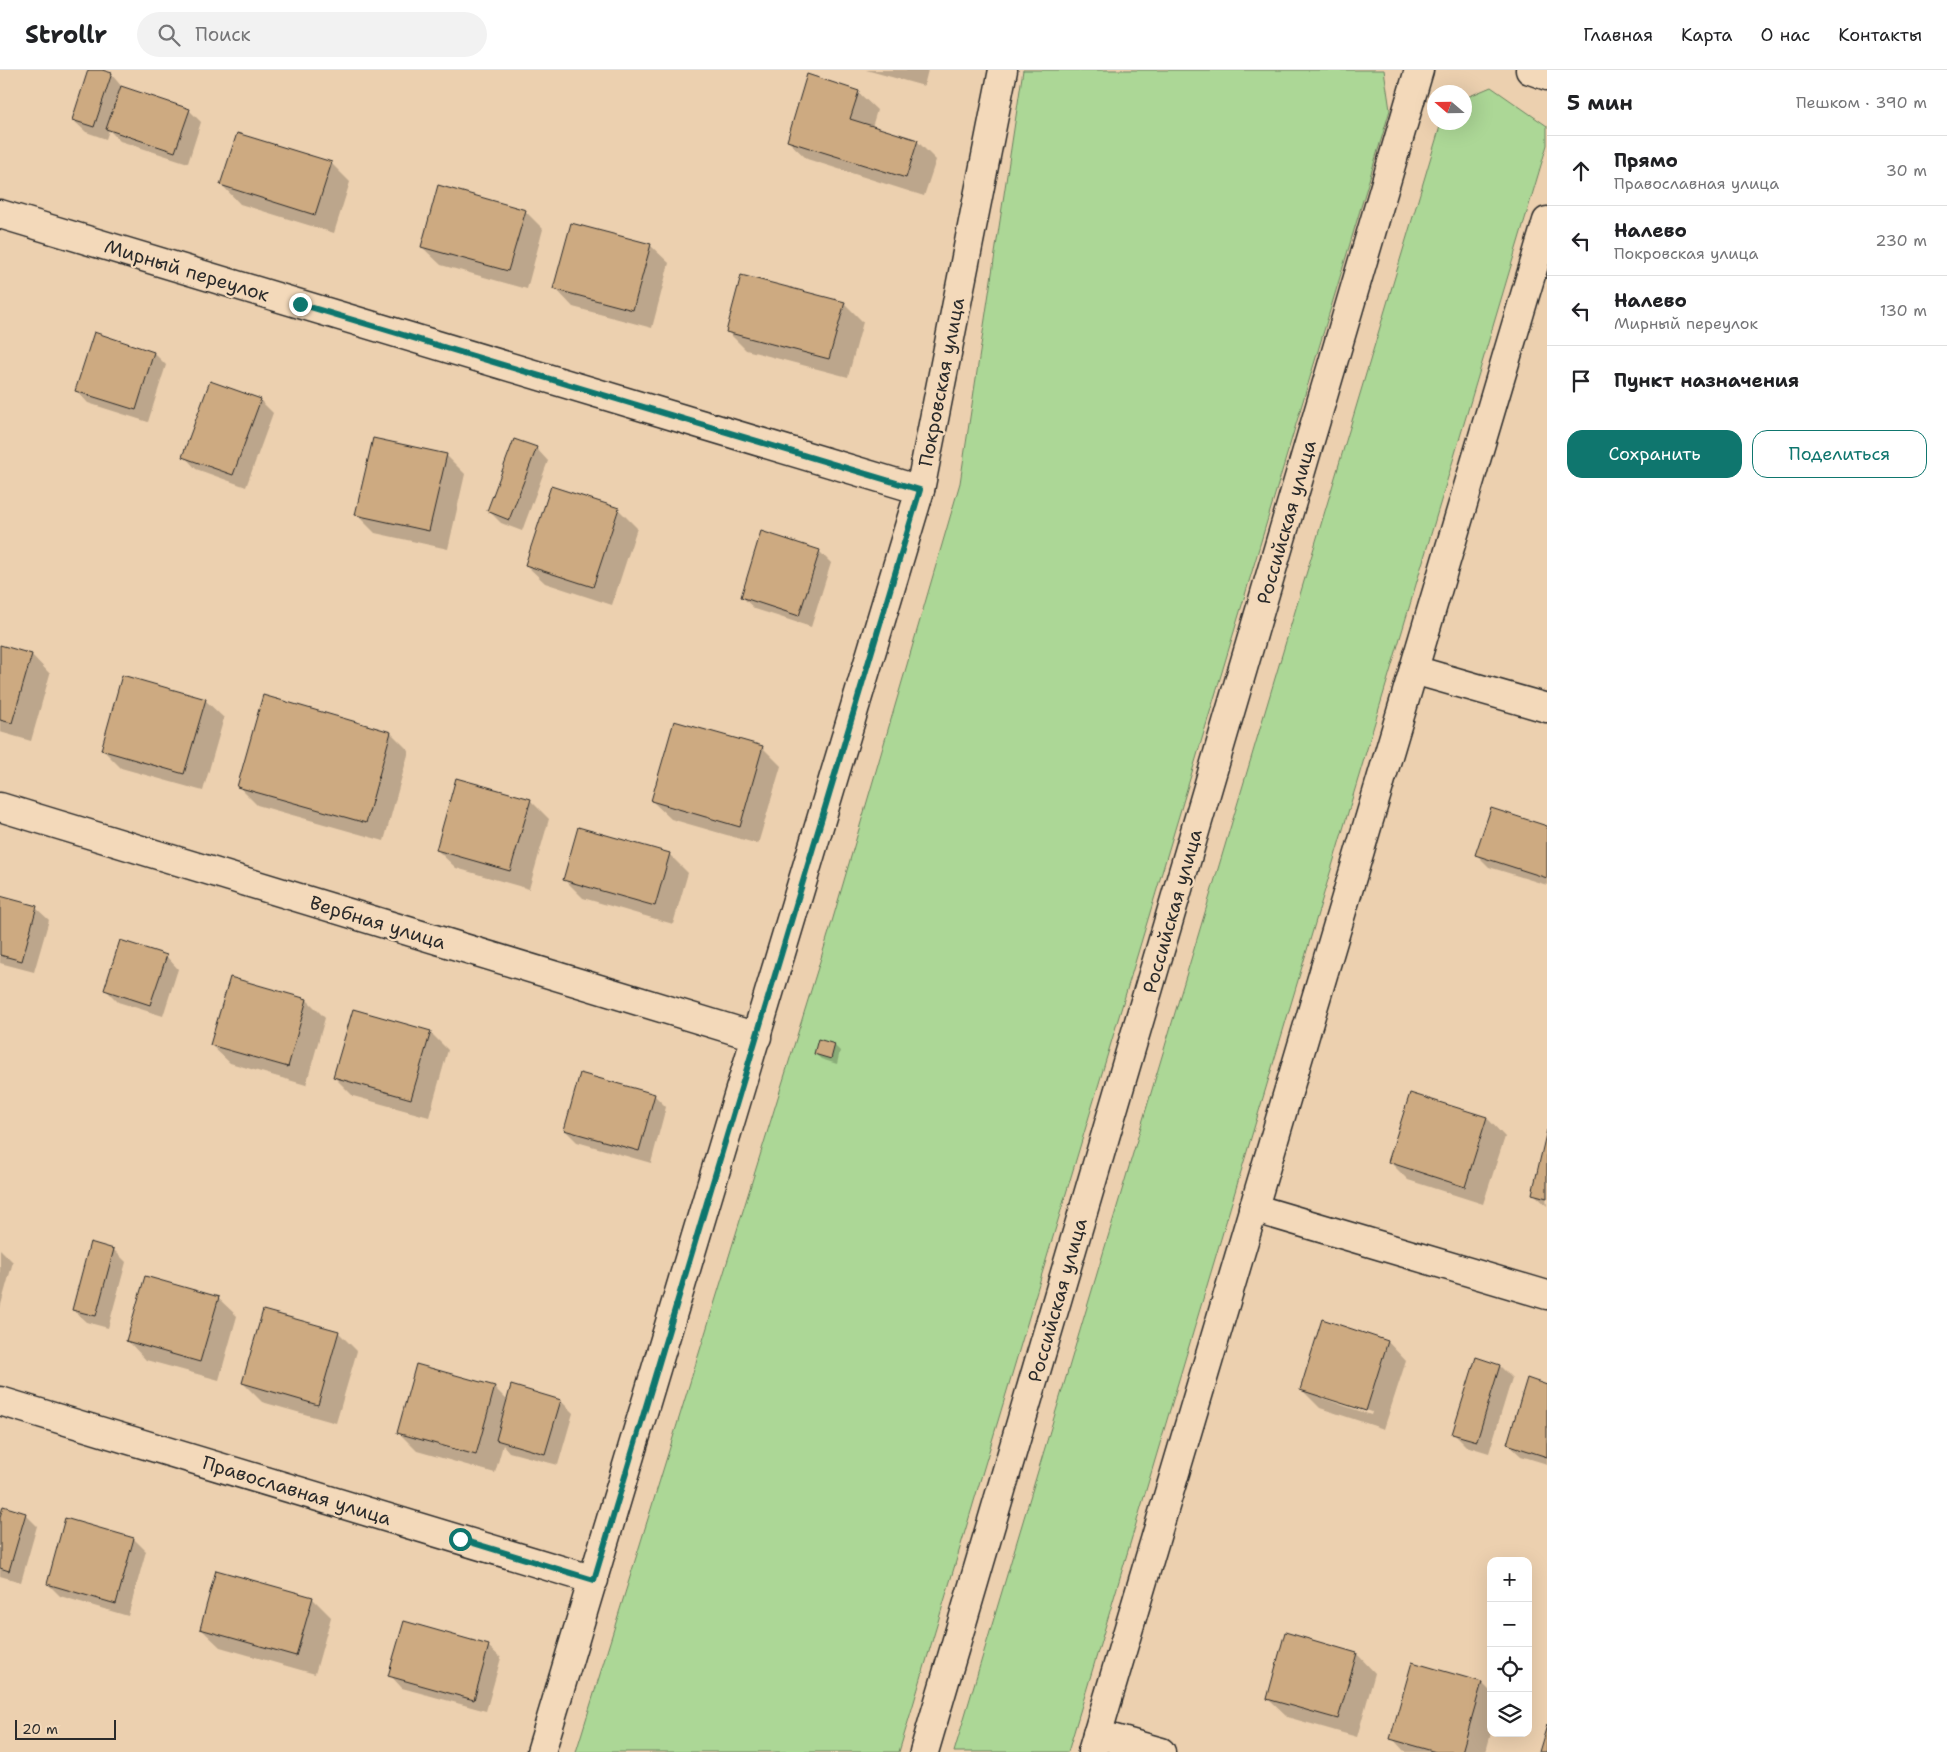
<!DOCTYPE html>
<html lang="ru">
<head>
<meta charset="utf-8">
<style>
	:root { --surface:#fff; --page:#f2f2f2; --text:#202124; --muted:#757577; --line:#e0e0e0; --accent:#0f766e }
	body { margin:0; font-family:"Shantell Sans",sans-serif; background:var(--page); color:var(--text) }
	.controls { position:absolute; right:15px; bottom:15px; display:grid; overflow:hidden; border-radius:10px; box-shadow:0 5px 20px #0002 }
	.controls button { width:45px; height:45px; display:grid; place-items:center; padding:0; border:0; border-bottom:1px solid var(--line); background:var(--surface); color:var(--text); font:25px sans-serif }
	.compass { position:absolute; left:1427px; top:15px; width:45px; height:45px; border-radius:50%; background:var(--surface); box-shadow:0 5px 20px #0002; rotate:290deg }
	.scale { position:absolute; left:15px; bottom:12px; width:101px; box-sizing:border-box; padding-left:5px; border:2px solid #2b2b2b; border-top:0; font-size:14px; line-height:18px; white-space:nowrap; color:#2b2b2b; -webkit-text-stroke:4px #f3d9ba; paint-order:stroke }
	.stop { position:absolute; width:15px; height:15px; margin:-11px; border:4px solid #0f766e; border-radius:50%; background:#fff }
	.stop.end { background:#0f766e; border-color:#fff; box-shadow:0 1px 5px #0008 }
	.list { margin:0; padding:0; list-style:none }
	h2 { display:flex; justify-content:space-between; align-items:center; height:65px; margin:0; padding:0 20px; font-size:21px }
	h2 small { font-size:16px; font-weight:400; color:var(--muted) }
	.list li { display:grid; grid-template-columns:32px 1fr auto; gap:15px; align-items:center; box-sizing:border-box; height:70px; padding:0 20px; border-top:1px solid var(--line) }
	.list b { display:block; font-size:19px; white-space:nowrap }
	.list p { margin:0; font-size:16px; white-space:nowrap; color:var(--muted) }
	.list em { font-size:16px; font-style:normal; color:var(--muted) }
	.actions { display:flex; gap:10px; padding:15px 20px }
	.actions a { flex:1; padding:11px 0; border:1px solid var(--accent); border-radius:15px; text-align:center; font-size:18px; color:var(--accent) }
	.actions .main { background:var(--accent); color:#fff }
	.icon { flex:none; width:28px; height:28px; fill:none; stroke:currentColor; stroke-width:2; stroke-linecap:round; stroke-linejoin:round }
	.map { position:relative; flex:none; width:1547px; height:1682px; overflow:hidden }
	header { display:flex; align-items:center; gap:30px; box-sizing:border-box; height:70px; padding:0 25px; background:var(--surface); border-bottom:1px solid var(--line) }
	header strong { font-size:24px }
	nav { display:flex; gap:28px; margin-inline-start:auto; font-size:18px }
	.search { width:350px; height:45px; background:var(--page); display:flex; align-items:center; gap:12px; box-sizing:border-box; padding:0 18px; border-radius:28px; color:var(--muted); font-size:19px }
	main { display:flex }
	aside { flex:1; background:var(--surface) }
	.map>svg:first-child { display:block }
	.green { fill:#acd796; stroke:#6c8160 }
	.shadow { fill:#0003; fill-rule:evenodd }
	.building { fill:#cdaa81; stroke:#2b2b2b }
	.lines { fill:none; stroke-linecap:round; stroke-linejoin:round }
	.street-casing { stroke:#2b2b2b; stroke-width:31 }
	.secondary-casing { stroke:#2b2b2b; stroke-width:31 }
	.street { stroke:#f3d9ba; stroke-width:28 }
	.secondary { stroke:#f3d9ba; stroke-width:28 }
	.route { stroke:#0f766e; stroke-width:6 }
	.labels { text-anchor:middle; stroke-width:4.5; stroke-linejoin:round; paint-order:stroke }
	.street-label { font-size:19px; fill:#2b2b2b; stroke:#f3d9ba }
</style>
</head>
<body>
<header>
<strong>Strollr</strong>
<div class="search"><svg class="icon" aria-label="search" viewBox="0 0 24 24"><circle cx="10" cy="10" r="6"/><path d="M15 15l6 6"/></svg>Поиск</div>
<nav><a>Главная</a><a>Карта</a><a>О нас</a><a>Контакты</a></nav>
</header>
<main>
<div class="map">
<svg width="1547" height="1682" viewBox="0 0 1547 1682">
	<rect width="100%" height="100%" fill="#ecd0af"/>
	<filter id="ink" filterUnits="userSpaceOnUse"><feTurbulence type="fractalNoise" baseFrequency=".02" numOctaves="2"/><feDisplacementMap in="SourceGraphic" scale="10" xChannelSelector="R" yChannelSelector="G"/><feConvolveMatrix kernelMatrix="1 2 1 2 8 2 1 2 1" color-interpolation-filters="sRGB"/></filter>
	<g filter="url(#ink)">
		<!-- green -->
		<g class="green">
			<polygon points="1023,0 1384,0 1390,40 899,1682 576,1682 829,862 960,413"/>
			<polygon points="1491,17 1547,56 1547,75 1068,1682 954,1682 1441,53 1464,52 1465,28"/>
		</g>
		<!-- shadow -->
		<g class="shadow">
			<polygon points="90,0 98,0 111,4 123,18 189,40 201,52 188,93 120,71 109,60 106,69 86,62 73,50"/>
			<polygon points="866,0 928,0 924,16"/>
			<polygon points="858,22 877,40 872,57 917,71 936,90 924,126 807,89 788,71"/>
			<polygon points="331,93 350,112 334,163 240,134 222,115"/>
			<polygon points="525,141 543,159 527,219 441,195 422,177"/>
			<polygon points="650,175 669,193 652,258 573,237 555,218"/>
			<polygon points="844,233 863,252 848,307 746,280 727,261"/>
			<polygon points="154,283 166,295 148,352 88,333 76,320"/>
			<polygon points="260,330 273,343 246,417 196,399 184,386"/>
			<polygon points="536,378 548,391 522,461 501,453 488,440"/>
			<polygon points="446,385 465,404 448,479 375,463 357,445"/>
			<polygon points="618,439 637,458 612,535 545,513 526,495"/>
			<polygon points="819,481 831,493 811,557 755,539 742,527"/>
			<polygon points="0,576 32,585 50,604 31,671 0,662"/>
			<polygon points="264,627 391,663 409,681 384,771 257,735 238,716"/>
			<polygon points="205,630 224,648 203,721 121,698 103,680"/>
			<polygon points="762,677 781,696 758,774 671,749 652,731"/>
			<polygon points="530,730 549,749 529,819 456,798 437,780"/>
			<polygon points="1547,757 1547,815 1489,797 1477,785"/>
			<polygon points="669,784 688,803 673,854 583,828 565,810"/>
			<polygon points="0,827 36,838 49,850 34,902 0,893"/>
			<polygon points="166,886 178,899 163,946 118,932 105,919"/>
			<polygon points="231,908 307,930 325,948 306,1015 230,993 211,975"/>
			<polygon points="430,962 448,980 429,1047 353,1026 334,1007"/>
			<polygon points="834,975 840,981 837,994 821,989 815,984"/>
			<polygon points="1411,1024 1487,1048 1505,1067 1483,1134 1408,1110 1390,1092"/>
			<polygon points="654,1025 666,1037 651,1093 577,1072 565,1060"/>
			<polygon points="1547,1066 1547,1126 1546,1126 1547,1136 1533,1123"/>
			<polygon points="91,1174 114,1180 126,1192 108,1258 86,1252 73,1240"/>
			<polygon points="0,1179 13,1192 0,1238"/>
			<polygon points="218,1228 237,1246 219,1310 146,1290 128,1271"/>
			<path d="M1323,1251L1388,1272L1406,1291L1384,1359L1320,1338L1301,1319ZM1322,1326L1372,1342L1371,1345L1322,1328Z"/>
			<polygon points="338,1262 357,1281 336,1353 262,1332 243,1313"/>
			<polygon points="417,1296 495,1318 508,1331 561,1331 573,1343 558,1395 509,1382 503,1375 495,1403 417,1381 398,1362"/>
			<polygon points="1500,1296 1512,1308 1489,1383 1466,1376 1454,1364"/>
			<polygon points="1547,1316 1547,1394 1521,1386 1508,1374"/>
			<polygon points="25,1444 37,1456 21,1512 0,1506 0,1451"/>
			<polygon points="66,1450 134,1469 146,1481 128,1546 60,1526 48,1514"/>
			<polygon points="312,1528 331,1547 315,1604 220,1577 201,1559"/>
			<polygon points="488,1576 501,1588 486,1641 402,1618 390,1605"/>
			<polygon points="1357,1584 1375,1603 1357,1667 1287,1647 1268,1629"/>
			<polygon points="1413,1593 1482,1613 1491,1622 1491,1663 1486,1682 1405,1682 1392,1668"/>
		</g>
		<!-- building -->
		<g class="building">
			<polygon points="88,0 102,0 112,3 94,57 72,50"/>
			<polygon points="807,4 859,21 850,49 918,70 906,108 787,71"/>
			<polygon points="121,16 190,39 175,82 106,59"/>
			<polygon points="237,63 332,92 315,145 220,115"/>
			<polygon points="438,115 526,140 508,201 421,177"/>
			<polygon points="571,153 651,174 633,240 553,219"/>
			<polygon points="741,205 845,232 829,289 726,262"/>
			<polygon points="94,262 154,282 136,340 75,321"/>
			<polygon points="210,311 261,329 233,405 182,387"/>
			<polygon points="373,368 447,384 429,461 355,445"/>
			<polygon points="514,369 537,377 509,450 487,441"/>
			<polygon points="551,416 619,438 593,517 525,495"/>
			<polygon points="761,461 820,480 799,546 741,527"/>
			<polygon points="0,575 32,584 12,653 0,650"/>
			<polygon points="122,605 206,629 184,704 101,680"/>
			<polygon points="263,625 391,662 366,753 237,717"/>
			<polygon points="674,651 763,676 740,757 651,731"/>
			<polygon points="456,708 531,729 510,801 436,780"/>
			<polygon points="1491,738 1547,756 1547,808 1475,785"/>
			<polygon points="578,757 670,783 655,836 563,810"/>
			<polygon points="0,826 37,836 22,891 0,885"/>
			<polygon points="120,870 167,885 150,935 104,920"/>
			<polygon points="230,907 307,929 288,997 210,975"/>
			<polygon points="353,939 431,961 411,1029 333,1007"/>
			<polygon points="818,969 835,974 831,989 814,984"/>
			<polygon points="580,1003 655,1024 639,1081 564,1060"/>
			<polygon points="1410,1023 1487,1047 1465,1117 1388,1092"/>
			<polygon points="1547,1060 1547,1128 1532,1124"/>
			<polygon points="90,1172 114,1179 96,1246 72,1240"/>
			<polygon points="145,1206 219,1227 200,1292 126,1271"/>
			<polygon points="263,1240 339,1261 318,1335 242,1313"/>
			<polygon points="1322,1249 1388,1271 1366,1341 1300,1320"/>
			<polygon points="1476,1287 1500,1295 1477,1371 1452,1364"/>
			<polygon points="416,1294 495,1316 476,1385 397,1363"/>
			<polygon points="1527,1308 1547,1315 1547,1387 1507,1374"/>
			<polygon points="511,1315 561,1330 545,1384 496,1370"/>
			<polygon points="3,1436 26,1443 9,1501 0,1498 0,1447"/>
			<polygon points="65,1448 134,1468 116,1534 47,1514"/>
			<polygon points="216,1500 313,1527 296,1586 200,1559"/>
			<polygon points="404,1551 489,1575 474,1630 388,1606"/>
			<polygon points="1285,1562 1357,1583 1338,1649 1267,1629"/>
			<polygon points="1412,1592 1482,1612 1462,1682 1436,1682 1390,1669"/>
			<polygon points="1547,1655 1547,1682 1539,1682"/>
		</g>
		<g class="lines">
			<defs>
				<g id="street">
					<polyline points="0,144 920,420"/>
					<polyline points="1414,600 1547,638"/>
					<polyline points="0,737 757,967"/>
					<polyline points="1253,1138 1547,1225"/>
					<polyline points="0,1331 594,1510"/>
					<polyline points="1097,1664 1161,1682"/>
					<polyline points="541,1682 920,420 1003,0"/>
					<polyline points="1092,1682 1547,151"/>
				</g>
				<g id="secondary">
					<polyline points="1530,0 1547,6"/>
					<polyline points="924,1682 1419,0"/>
				</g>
			</defs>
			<!-- street casing -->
			<use href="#street" class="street-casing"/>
			<!-- secondary casing -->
			<use href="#secondary" class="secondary-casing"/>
			<!-- street -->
			<use href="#street" class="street"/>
			<!-- secondary -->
			<use href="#secondary" class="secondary"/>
		</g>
	</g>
	<g class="lines" filter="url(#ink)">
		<!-- route -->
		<polyline class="route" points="300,234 920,420 594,1510 460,1469"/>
	</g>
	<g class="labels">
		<!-- street labels -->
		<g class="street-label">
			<text transform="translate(187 200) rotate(17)" y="7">Мирный переулок</text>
			<text transform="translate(941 312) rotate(-79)" y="7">Покровская улица</text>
			<text transform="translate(1286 452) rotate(-74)" y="7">Российская улица</text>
			<text transform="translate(1172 841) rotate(-74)" y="7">Российская улица</text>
			<text transform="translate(378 852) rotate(17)" y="7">Вербная улица</text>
			<text transform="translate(1057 1230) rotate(-74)" y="7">Российская улица</text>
			<text transform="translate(297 1420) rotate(17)" y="7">Православная улица</text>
		</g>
	</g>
</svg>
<div class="controls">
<button>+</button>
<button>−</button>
<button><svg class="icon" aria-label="locate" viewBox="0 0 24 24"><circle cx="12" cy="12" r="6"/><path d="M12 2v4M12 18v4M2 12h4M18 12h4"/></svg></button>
<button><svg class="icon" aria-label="layers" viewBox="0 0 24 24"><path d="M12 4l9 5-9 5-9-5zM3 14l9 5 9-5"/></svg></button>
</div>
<svg class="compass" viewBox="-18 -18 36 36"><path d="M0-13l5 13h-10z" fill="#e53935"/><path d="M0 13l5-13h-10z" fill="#757577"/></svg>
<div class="scale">20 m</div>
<div class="stop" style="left:460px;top:1469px"></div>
<div class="stop end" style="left:300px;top:234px"></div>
</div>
<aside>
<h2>5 мин<small>Пешком · 390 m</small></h2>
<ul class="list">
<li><svg class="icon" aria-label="ahead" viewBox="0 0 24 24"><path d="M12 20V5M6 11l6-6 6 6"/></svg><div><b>Прямо</b><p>Православная улица</p></div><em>30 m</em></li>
<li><svg class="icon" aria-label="left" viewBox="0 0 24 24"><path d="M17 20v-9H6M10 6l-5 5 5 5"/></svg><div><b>Налево</b><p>Покровская улица</p></div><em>230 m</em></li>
<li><svg class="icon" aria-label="left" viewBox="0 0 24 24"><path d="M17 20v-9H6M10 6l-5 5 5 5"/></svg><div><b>Налево</b><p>Мирный переулок</p></div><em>130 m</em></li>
<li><svg class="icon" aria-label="arrive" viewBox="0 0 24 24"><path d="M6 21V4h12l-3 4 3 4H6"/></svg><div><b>Пункт назначения</b></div></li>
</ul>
<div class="actions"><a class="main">Сохранить</a><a>Поделиться</a></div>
</aside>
</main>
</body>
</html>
